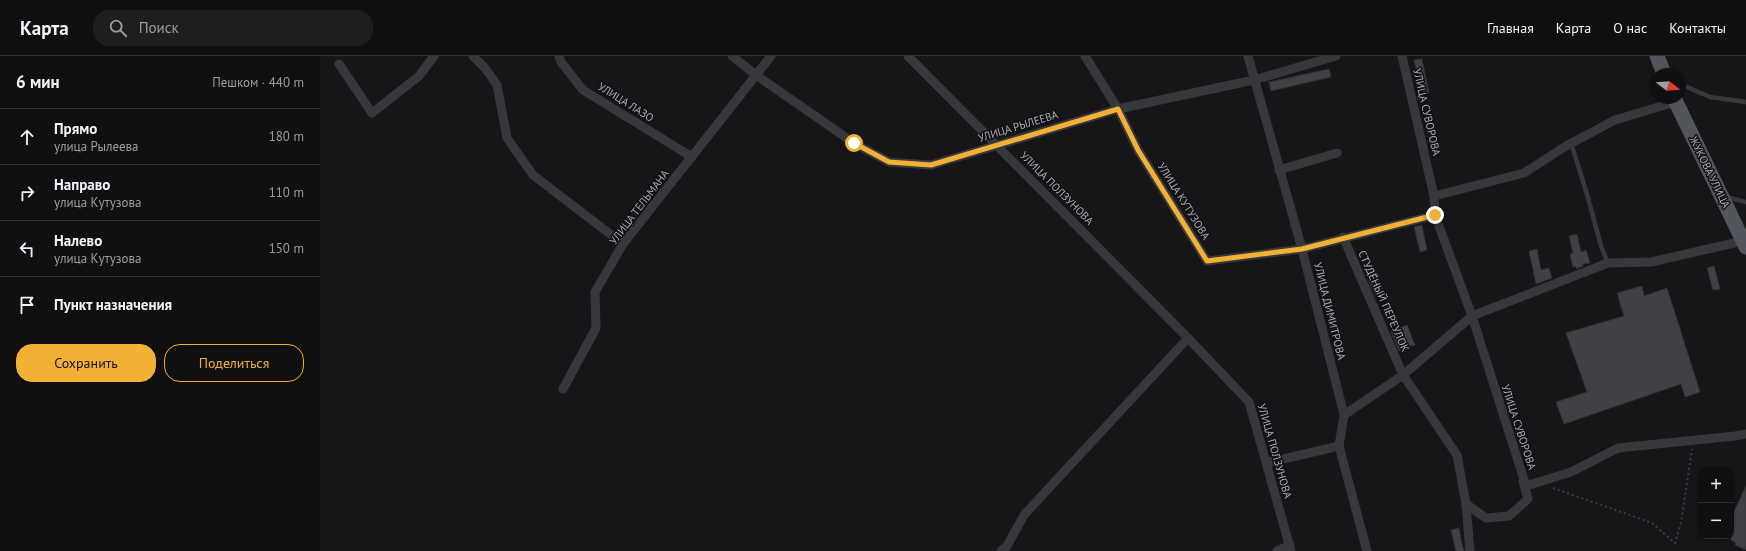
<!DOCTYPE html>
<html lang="ru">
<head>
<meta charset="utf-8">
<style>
	:root { --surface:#101012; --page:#1e1e20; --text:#f1f3f6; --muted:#9c9d9f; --line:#303032; --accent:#f2b134 }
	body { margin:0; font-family:"PT Sans",sans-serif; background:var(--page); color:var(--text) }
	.controls { position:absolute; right:12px; bottom:12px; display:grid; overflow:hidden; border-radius:8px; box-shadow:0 1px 3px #0004 }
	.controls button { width:36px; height:36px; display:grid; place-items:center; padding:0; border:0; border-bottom:1px solid var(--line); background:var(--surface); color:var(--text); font:20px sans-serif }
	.compass { position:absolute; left:1330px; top:12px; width:36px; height:36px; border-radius:50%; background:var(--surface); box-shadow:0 1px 3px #0004; rotate:107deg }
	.stop { position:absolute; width:12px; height:12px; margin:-9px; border:3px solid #f2b134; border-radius:50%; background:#fff }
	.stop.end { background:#f2b134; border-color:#fff; box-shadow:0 1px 4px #0008 }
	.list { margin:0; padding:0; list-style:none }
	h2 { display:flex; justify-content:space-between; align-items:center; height:52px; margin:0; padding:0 16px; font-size:17px }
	h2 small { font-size:13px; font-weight:400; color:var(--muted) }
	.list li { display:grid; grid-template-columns:26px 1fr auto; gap:12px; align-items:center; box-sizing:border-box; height:56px; padding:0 16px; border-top:1px solid var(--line) }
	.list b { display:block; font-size:15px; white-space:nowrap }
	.list p { margin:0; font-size:13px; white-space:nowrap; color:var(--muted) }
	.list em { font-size:13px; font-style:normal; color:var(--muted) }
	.actions { display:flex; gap:8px; padding:12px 16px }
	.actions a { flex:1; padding:9px 0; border:1px solid var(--accent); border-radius:16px; text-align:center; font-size:14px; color:var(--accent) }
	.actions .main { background:var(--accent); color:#111 }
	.icon { flex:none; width:22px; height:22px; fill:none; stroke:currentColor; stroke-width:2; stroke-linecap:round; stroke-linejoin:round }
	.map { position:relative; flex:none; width:1426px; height:495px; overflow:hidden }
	header { display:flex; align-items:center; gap:24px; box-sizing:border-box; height:56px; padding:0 20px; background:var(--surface); border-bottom:1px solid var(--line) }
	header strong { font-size:19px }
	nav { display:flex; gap:22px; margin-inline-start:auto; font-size:14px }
	.search { width:280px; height:36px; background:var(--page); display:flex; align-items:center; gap:10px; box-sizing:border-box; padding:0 14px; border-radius:16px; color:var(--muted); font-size:15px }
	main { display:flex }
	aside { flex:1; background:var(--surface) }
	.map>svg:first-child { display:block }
	.building { fill:#404145; stroke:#303034 }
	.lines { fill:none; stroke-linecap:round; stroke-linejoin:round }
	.path { stroke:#3d3f44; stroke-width:2; stroke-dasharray:2 3; stroke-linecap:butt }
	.lane { stroke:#37383d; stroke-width:4.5 }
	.street { stroke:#37383d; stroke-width:9 }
	.primary { stroke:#53555c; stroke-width:15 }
	.route { stroke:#f2b134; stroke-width:5 }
	.labels { text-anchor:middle; stroke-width:3; stroke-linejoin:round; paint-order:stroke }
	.street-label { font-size:11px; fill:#a8adb8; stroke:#111113 }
</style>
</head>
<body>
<header>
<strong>Карта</strong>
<div class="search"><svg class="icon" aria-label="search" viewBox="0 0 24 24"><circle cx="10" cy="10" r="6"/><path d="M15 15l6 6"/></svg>Поиск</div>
<nav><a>Главная</a><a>Карта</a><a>О нас</a><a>Контакты</a></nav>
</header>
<main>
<aside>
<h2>6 мин<small>Пешком · 440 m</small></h2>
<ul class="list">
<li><svg class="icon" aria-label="ahead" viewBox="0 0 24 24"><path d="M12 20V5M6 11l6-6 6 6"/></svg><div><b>Прямо</b><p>улица Рылеева</p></div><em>180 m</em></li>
<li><svg class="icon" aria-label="right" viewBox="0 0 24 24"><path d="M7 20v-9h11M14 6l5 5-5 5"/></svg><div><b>Направо</b><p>улица Кутузова</p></div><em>110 m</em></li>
<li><svg class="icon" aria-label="left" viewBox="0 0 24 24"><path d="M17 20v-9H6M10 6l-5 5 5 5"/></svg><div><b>Налево</b><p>улица Кутузова</p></div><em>150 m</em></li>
<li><svg class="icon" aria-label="arrive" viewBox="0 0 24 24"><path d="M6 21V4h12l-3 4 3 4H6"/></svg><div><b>Пункт назначения</b></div></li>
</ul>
<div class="actions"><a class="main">Сохранить</a><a>Поделиться</a></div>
</aside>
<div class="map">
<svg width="1426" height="495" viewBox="0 0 1426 495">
	<rect width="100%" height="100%" fill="#161618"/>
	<!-- building -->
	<g class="building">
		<polygon points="1102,3 1109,37 1102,39 1094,4"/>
		<polygon points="1009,13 1011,21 951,35 949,26"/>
		<polygon points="1102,169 1107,194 1100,196 1094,171"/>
		<polygon points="1257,178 1261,196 1266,194 1270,207 1263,208 1263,210 1256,213 1256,210 1253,211 1250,198 1253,197 1249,180"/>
		<polygon points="1217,193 1221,214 1229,212 1232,222 1216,228 1209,195"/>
		<polygon points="1394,210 1400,233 1393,234 1387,212"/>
		<polygon points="1057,220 1064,238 1056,241 1048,224"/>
		<polygon points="1322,230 1324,240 1347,232 1380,336 1365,341 1361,328 1244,368 1236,346 1267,336 1246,277 1304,260 1297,237"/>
		<polygon points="1087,269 1095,289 1086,290 1079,295 1071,276"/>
		<polygon points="1426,430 1426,494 1415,489 1416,487 1411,484 1411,462"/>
		<polygon points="1139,472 1142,488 1144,495 1136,495 1131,474"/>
	</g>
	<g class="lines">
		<!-- path -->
		<polyline class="path" points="1233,432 1332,467 1355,487 1361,467 1372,393"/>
		<!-- lane -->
		<g class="lane">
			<polyline points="1360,28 1390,41 1426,46"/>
			<polyline points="1251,87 1267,138 1281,190 1288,207"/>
			<polyline points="1406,141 1426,146"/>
		</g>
		<!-- street -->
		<g class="street">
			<polyline points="153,0 165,12 177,29 187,82 213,119 303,188"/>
			<polyline points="239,0 241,6 263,34 372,101"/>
			<polyline points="412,0 436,19 534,87 569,106 611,109 798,53 934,24 1016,0"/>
			<polyline points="588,0 868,282 929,346 971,495"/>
			<polyline points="765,0 798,53 818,94 887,205 982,193 1115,159"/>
			<polyline points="928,0 982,193 1024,359 1019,390 1047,495"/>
			<polyline points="1082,0 1114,140 1115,159 1152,260 1206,430 1251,416 1298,392 1415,380 1426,378"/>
			<polyline points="19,8 52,57 99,20 114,0"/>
			<polyline points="959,114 1017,97"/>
			<polyline points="1114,140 1204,117 1246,90 1295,64 1355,46"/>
			<polyline points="1023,181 1083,319 1024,359"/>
			<polyline points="243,333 276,272 275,236 303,188 451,0"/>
			<polyline points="946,407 1019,390"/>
			<polyline points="1146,448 1166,462 1189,460 1208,443 1203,425"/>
			<polyline points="681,495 687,490 704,459 868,282"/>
			<polyline points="957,495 970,489"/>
			<polyline points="1150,495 1146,448 1137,399 1083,319 1152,260 1288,207 1331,206 1423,185"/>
		</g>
		<!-- primary -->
		<g class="primary">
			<polyline points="1337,0 1344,18"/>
			<polyline points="1354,42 1426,191"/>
		</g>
	</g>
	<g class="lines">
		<!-- route -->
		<polyline class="route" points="534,87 569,106 611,109 798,53 818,94 887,205 982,193 1115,159"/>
	</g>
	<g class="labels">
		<!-- street labels -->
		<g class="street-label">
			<text transform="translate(306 46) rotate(32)" y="4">УЛИЦА ЛАЗО</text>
			<text transform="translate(1107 56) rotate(77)" y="4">УЛИЦА СУВОРОВА</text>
			<text transform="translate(698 70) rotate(-17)" y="4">УЛИЦА РЫЛЕЕВА</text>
			<text transform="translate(1390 116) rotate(64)" y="4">ЖУКОВА УЛИЦА</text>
			<text transform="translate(737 132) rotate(45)" y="4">УЛИЦА ПОЛЗУНОВА</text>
			<text transform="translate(864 145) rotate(58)" y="4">УЛИЦА КУТУЗОВА</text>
			<text transform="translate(319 151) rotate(-53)" y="4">УЛИЦА ТЕЛЬМАНА</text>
			<text transform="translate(1064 245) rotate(66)" y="4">СТУДЁНЫЙ ПЕРЕУЛОК</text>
			<text transform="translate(1010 255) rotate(76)" y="4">УЛИЦА ДИМИТРОВА</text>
			<text transform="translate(1199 371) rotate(72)" y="4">УЛИЦА СУВОРОВА</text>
			<text transform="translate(955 395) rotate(74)" y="4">УЛИЦА ПОЛЗУНОВА</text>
		</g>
	</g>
</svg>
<div class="controls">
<button>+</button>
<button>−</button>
</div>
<svg class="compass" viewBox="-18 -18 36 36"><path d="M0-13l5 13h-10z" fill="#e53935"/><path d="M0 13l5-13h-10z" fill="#9c9d9f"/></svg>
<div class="stop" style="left:534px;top:87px"></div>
<div class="stop end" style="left:1115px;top:159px"></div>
</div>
</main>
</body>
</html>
